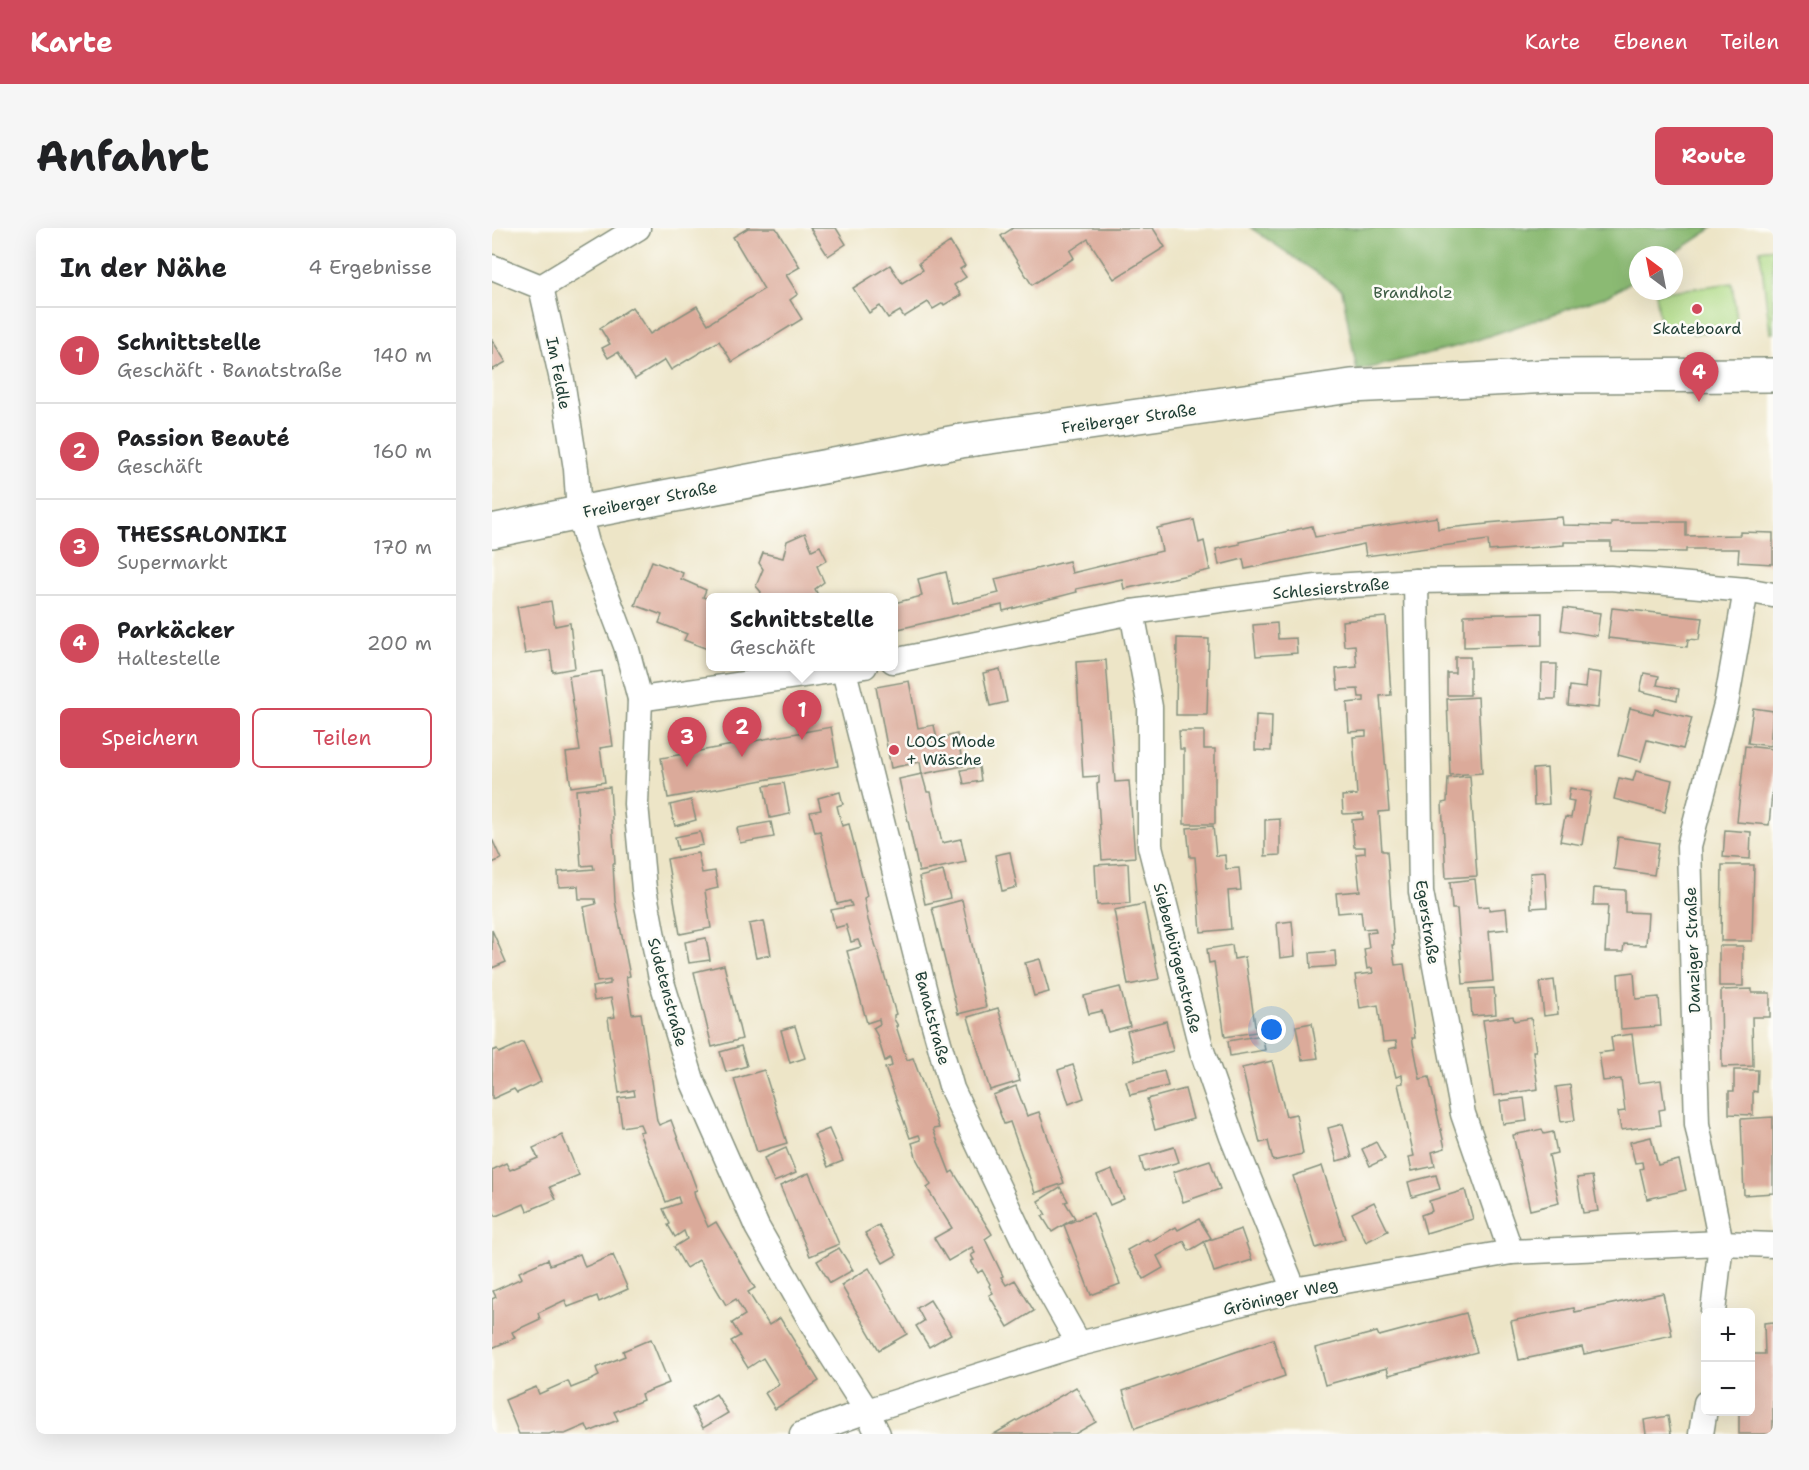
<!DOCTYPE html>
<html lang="de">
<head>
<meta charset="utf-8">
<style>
	:root { --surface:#fff; --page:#f6f6f6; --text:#202124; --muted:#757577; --line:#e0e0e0; --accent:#d1495b }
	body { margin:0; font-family:"Shantell Sans",sans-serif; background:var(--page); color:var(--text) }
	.controls { position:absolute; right:18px; bottom:18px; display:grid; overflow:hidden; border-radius:9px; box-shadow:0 6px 24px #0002 }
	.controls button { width:54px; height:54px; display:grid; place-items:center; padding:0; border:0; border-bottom:2px solid var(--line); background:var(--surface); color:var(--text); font:30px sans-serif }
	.compass { position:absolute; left:1137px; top:18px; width:54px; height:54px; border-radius:50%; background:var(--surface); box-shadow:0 6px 24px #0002; rotate:328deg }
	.you { position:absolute; left:780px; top:802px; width:21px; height:21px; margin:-15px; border:4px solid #fff; border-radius:50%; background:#1a73e8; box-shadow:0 0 0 9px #1a73e833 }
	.badge { display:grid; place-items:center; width:39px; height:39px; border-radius:50%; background:var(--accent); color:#fff; font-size:20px; font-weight:700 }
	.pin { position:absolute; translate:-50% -50px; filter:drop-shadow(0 2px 3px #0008) }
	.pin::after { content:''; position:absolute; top:32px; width:21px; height:18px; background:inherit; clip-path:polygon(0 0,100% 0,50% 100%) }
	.popup { position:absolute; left:214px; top:365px; width:192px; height:78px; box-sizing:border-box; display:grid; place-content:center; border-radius:9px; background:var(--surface); filter:drop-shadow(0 2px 4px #0005); font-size:20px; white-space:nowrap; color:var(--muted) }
	.popup b { font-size:22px; color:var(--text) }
	.popup::after { content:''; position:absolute; left:50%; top:100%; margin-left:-12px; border:12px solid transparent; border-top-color:var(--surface) }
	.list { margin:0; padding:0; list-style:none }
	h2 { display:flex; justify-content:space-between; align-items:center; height:78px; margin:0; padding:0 24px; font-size:26px }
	h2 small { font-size:20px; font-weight:400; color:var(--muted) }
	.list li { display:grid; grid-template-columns:39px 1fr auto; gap:18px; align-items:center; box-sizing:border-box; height:96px; padding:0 24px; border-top:2px solid var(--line) }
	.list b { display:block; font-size:22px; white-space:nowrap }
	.list p { margin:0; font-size:20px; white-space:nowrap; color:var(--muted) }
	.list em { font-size:20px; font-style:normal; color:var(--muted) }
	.actions { display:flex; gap:12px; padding:18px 24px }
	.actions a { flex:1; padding:14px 0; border:2px solid var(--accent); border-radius:9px; text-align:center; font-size:21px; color:var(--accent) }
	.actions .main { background:var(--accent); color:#fff }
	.map { position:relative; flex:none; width:1281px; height:1206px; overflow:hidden; border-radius:9px }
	header { display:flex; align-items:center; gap:36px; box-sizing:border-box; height:84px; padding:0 30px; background:var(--accent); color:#fff }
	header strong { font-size:28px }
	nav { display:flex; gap:33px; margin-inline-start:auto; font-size:21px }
	.intro { display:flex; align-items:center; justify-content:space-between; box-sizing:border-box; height:144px; padding:0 36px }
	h1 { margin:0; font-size:42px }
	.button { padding:15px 27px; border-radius:9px; background:var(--accent); color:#fff; font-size:21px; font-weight:700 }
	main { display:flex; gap:36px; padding:0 36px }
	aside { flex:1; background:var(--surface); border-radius:9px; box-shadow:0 6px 24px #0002 }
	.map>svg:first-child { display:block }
	.green { fill:#afda86; stroke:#678c5d; stroke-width:1.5 }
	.forest { fill:#8bba73; stroke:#557c54; stroke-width:1.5 }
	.building { fill:#dbaa9a }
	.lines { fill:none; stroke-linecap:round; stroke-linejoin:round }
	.street-casing { stroke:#86917e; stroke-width:27 }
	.secondary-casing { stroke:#86917e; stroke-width:36 }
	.street { stroke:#fff; stroke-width:24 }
	.secondary { stroke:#fff; stroke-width:33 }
	.poi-dot { fill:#d1495b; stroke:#fdfcf7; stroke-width:2 }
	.labels { text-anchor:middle; stroke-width:5; stroke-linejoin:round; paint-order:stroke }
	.park-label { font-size:16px; fill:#3c5c44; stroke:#fdfcf7 }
	.poi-label { font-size:16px; fill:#1f3d34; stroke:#fdfcf7 }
	.street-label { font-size:16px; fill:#1f3d34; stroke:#fdfcf7 }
</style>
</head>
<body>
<header>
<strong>Karte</strong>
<nav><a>Karte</a><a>Ebenen</a><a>Teilen</a></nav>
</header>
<div class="intro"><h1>Anfahrt</h1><a class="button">Route</a></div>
<main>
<aside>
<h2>In der Nähe<small>4 Ergebnisse</small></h2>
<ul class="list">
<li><span class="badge">1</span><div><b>Schnittstelle</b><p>Geschäft · Banatstraße</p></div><em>140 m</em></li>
<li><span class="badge">2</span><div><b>Passion Beauté</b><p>Geschäft</p></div><em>160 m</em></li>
<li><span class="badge">3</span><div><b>THESSALONIKI</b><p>Supermarkt</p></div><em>170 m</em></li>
<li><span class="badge">4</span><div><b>Parkäcker</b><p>Haltestelle</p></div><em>200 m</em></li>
</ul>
<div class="actions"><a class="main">Speichern</a><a>Teilen</a></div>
</aside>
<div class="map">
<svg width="1281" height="1206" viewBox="0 0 1281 1206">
	<rect width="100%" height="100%" fill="#fdfcf7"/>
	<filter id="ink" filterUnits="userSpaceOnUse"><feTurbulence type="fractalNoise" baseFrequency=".0167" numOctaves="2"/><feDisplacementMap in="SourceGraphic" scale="12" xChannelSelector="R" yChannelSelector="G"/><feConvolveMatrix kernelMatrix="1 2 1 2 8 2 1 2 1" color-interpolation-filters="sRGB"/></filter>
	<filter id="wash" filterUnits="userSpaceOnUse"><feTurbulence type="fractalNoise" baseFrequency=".008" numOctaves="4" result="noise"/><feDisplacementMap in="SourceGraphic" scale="24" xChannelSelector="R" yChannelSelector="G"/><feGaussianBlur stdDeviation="1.35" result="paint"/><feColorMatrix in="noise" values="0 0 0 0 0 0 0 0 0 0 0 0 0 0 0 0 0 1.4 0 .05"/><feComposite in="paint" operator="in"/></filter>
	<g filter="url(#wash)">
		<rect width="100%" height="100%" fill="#ede5c7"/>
		<!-- green -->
		<g class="green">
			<polygon points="1281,20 1281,105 1278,105 1268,22"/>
			<polygon points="1240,55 1246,101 1201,106 1200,97 1169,101 1164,65"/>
		</g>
		<!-- forest -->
		<polygon class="forest" points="759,0 1221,0 1180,27 1146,27 1146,49 1118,67 970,117 865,143 850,62"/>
		<g id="blocks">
			<!-- building -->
			<g class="building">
				<polygon points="256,0 284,0 308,39 294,47 306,66 298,72 310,91 240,134 227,113 179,142 173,132 143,151 126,124 116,130 110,120 118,116 108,100 140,79 158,106 205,78 216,96 272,61 241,9"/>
				<polygon points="318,0 344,0 354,16 336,28"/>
				<polygon points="521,0 661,0 673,19 622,51 596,11 578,23 582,30 540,57 509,8"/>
				<polygon points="458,14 473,38 468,41 474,49 462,57 469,67 452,77 451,75 441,81 436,74 412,89 408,83 396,90 388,78 377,85 361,60 398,37 410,55 431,42 427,35"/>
				<polygon points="0,112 14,134 0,142"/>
				<polygon points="945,289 946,301 995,296 995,295 1070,289 1071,297 1119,298 1119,294 1194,294 1194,308 1248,307 1248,304 1281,305 1281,336 1246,334 1247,321 1194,321 1194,324 1119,323 1119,314 1072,314 1072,317 997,323 996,312 874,328 872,316 753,341 751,331 727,337 724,321 748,316 747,314 820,298 823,309"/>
				<polygon points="702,292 707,315 712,313 718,342 632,361 630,351 584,361 585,364 511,383 510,377 402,402 402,375 430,368 426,351 454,344 461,376 507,365 503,351 577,333 580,345 670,323 665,300"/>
				<polygon points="313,305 320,322 328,318 335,332 325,338 332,354 323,361 327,369 267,369 269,364 264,358 271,341 267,335 271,325 291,330 295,313"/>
				<polygon points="160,333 191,345 189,351 214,362 211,369 218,372 218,422 192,412 195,406 167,395 170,387 143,377"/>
				<polygon points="59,373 63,398 78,395 83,440 61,444 58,422 33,426 25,379"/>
				<polygon points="1072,380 1108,385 1105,408 1069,402"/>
				<polygon points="1120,380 1210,390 1207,412 1196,411 1195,419 1116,410"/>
				<polygon points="1050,385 1050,417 972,419 972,387"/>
				<polygon points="894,389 899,467 888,468 897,583 887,584 890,623 895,623 902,717 900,717 903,737 912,736 923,810 920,810 924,830 928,851 937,849 953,920 940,924 943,938 920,943 917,929 922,928 906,856 911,855 910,847 904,849 897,821 905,819 904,813 891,814 886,777 868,780 863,747 881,745 880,740 875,741 872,721 877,720 875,705 884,704 883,700 871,701 869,683 846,685 844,665 868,663 864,626 873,625 873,619 862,619 861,606 860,592 871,591 871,585 851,586 850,568 865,567 861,509 874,508 874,503 857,504 855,475 872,473 872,469 867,469 866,461 846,462 844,441 865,439 863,417 852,418 850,393"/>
				<polygon points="785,395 786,411 804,410 805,425 764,428 761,397"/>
				<polygon points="685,410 717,411 715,487 684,487"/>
				<polygon points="963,429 978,429 978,467 955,467 955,445 963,445"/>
				<polygon points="614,432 623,554 637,553 643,629 610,632 605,556 607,555 607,548 591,549 584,434"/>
				<polygon points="1050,436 1065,436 1064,471 1049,471"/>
				<polygon points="508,441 515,474 498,478 491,445"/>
				<polygon points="110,443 121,518 108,520 113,554 79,559 74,525 88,523 77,448"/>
				<polygon points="1095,443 1109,445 1106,480 1076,477 1078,458 1093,460"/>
				<polygon points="1152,445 1167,448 1165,457 1187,461 1185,472 1148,463"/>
				<polygon points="417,453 426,500 442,497 445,511 465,506 471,538 430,546 428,534 399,540 384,459"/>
				<polygon points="986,469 990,545 958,547 955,471"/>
				<polygon points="1138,480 1161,486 1163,481 1200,490 1191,521 1155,512 1149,533 1126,527"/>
				<polygon points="1261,480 1281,483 1278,518 1256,515"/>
				<polygon points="764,487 780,488 779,523 763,522"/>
				<polygon points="339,499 346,538 176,570 169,530"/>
				<polygon points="687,503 712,503 712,521 723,521 723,596 692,596 692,521 688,521"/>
				<polygon points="1253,518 1281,521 1281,555 1277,597 1245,594"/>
				<polygon points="487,539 489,553 472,556 469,542"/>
				<polygon points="1055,540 1057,576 1042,577 1041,541"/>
				<polygon points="1144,543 1180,552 1173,584 1122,571 1127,550 1141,553"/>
				<polygon points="430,546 435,564 439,564 450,615 469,611 474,634 427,644 407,551"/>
				<polygon points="978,548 985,648 954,650 950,575 955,574 956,550"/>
				<polygon points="292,555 298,586 278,590 272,558"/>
				<polygon points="118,559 123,636 121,636 123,673 138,748 134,749 140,786 149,785 165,893 167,897 179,892 205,962 202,963 203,969 216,999 224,994 263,1060 256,1064 277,1097 288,1090 327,1153 283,1181 273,1165 287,1156 271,1130 256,1140 239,1113 248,1108 240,1095 253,1087 244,1071 234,1077 207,1032 194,1040 182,1019 195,1011 192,1003 183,1009 176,997 178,996 171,981 188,975 186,969 174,974 147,904 151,903 148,896 130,899 126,870 143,868 142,862 127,865 116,790 123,789 119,770 102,773 100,759 118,756 118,752 105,754 92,679 104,676 103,671 87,671 86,658 67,659 66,644 102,641 101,637 89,638 84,562"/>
				<polygon points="1078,560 1099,564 1090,617 1068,613 1073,589 1079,590 1082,573 1076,572"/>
				<polygon points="348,564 351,576 345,578 350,598 357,596 375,668 372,670 376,692 404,786 402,787 402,791 406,798 404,798 415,832 421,830 447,900 441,901 458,945 461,943 500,1006 493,1011 511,1048 509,1049 514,1057 523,1052 542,1083 516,1099 497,1067 501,1065 497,1058 498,1056 490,1042 486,1045 479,1033 482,1032 479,1027 483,1025 480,1019 456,1033 442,1010 460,1000 435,960 439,957 425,932 420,915 429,912 427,907 418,910 393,840 400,838 398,830 393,833 385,807 381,800 388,796 387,791 375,795 355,723 369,719 366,712 359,714 354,697 343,700 339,682 360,678 358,673 345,676 328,603 323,604 318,584 329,582 326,570"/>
				<polygon points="199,572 204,592 183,598 178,577"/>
				<polygon points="788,591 788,627 773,628 773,592"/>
				<polygon points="279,594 282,609 248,615 245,600"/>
				<polygon points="721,598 724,628 733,627 734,641 747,640 749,662 736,663 739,701 709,704 703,629 698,629 695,600"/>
				<polygon points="1233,602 1259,604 1258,631 1231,629"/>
				<polygon points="208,604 211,617 186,622 183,609"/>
				<polygon points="1126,609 1167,615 1162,647 1122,641"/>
				<polygon points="0,611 9,631 0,635"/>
				<polygon points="518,624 525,659 510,663 503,627"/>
				<polygon points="206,625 210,645 223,643 226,660 213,663 219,700 188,706 175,631"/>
				<polygon points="636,635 638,675 605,677 603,637"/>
				<polygon points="1230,637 1262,637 1260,713 1229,713"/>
				<polygon points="451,643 458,670 433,676 427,649"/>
				<polygon points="1053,644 1055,679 1039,680 1038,645"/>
				<polygon points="983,651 986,679 997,678 997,682 1014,680 1016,701 997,703 1001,753 971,756 965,681 960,681 958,654"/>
				<polygon points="1102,660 1133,662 1133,684 1156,685 1154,717 1132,716 1131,724 1113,724 1116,677 1101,677"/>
				<polygon points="470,672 494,779 466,786 440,680"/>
				<polygon points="652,676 667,751 636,757 622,682"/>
				<polygon points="272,693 279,727 264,730 257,696"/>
				<polygon points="800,693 803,728 788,730 785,695"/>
				<polygon points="0,702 14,734 0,740"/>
				<polygon points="214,710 218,732 197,735 193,714"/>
				<polygon points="740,717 742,731 753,729 764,804 733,809 722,734 717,735 715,721"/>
				<rect x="1227" y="718" width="24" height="40"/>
				<polygon points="843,723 844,738 819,740 818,725"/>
				<polygon points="548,731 557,764 542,768 533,735"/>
				<polygon points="232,737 250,811 220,819 202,744"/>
				<polygon points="1142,744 1144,771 1167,769 1169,798 1129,801 1126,746"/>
				<polygon points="1062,752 1066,786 1052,788 1048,754"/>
				<polygon points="628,759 638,798 616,804 610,783 597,786 592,768"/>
				<polygon points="1002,760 1004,786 980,788 978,761"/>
				<polygon points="1260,761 1260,765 1278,765 1278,789 1260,789 1261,838 1230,839 1229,762"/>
				<polygon points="506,780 528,853 498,862 476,789"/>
				<polygon points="1021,788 1022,793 1039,790 1044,823 1041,823 1046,861 1002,868 991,792"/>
				<polygon points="674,793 681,823 643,833 635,803"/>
				<polygon points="820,795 826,830 810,832 804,798"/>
				<polygon points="303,798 313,830 298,835 289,802"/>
				<polygon points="1140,806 1146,855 1169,852 1173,881 1167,882 1169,897 1129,902 1126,884 1133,883 1129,851 1111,853 1107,825 1121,823 1119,809"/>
				<polygon points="770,807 773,822 738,828 736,813"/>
				<polygon points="31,814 49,854 25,865 22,861 0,871 0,823 5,821 7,825"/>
				<polygon points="249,818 255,838 234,844 228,824"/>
				<polygon points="780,833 794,888 804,886 811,926 781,933 776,913 768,915 750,840"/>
				<polygon points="581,837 592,870 577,876 566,842"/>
				<polygon points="272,842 295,915 265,924 242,851"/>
				<polygon points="1242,842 1266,842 1265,864 1261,863 1261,887 1237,886 1237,863 1242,863"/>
				<polygon points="672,843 676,858 638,867 634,853"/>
				<polygon points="1078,857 1083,892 1069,894 1064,859"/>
				<polygon points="524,858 535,888 547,884 572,955 543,965 518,894 512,896 501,867"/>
				<polygon points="693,861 701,891 663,902 655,871"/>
				<polygon points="1032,870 1035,893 1011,896 1008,873"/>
				<polygon points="1281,889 1281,965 1252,967 1249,891"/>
				<polygon points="851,896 860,929 845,933 836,900"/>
				<polygon points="337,901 351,933 336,939 322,907"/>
				<polygon points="1050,901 1052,906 1061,904 1065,925 1057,927 1067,975 1038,982 1021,907"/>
				<polygon points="70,907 87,947 58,959 64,971 35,983 32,976 4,988 0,982 0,942 14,935 18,942 46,930 41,920"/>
				<polygon points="1159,909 1166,937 1187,932 1194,962 1155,971 1148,941 1151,940 1150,934 1143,935 1138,914"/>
				<polygon points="884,914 893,931 878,938 870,921"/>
				<polygon points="682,919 687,934 652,944 648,929"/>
				<polygon points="294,920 304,945 282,954 272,930"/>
				<polygon points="718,932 728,961 691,974 681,944"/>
				<polygon points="830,938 853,1011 824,1020 801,948"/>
				<polygon points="620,942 632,971 618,977 605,948"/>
				<polygon points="317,945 347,1016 318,1028 288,958"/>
				<polygon points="944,947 948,961 920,969 916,954"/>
				<polygon points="1100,948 1106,983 1091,985 1085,950"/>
				<polygon points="568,959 576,973 573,974 583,990 560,1004 550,988 554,987 546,973"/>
				<polygon points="973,962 981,991 934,1005 929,987 940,983 937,973"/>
				<polygon points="882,974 896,1003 874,1014 860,985"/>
				<polygon points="601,985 628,1056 599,1067 572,997"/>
				<polygon points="707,991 719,1010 697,1023 692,1013 665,1028 671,1040 652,1051 635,1022 655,1011 657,1014 684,999 686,1002"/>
				<polygon points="387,997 405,1027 391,1035 373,1005"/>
				<polygon points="749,1001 760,1032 722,1044 712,1014"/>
				<polygon points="347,1020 361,1042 338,1055 325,1033"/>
				<polygon points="88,1026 93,1039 121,1027 136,1061 107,1074 105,1068 76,1079 73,1072 46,1085 48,1091 20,1104 23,1110 0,1120 0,1071 4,1069 1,1063 30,1050 27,1044 56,1031 58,1037"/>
				<polygon points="377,1040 415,1106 387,1122 349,1057"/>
				<polygon points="1171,1065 1180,1107 1092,1126 1090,1119 1027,1132 1019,1093 1082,1080 1083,1084"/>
				<polygon points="438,1072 459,1106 437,1119 424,1098 432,1093 425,1080"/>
				<polygon points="974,1085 985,1124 897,1147 895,1140 833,1157 823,1120 885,1104 887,1108"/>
				<polygon points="1281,1094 1281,1206 1247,1206 1247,1184 1258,1184 1258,1126 1273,1126 1272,1095"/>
				<polygon points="159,1111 177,1155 149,1166 151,1172 122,1184 126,1192 97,1204 94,1197 73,1206 63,1206 63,1204 57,1206 27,1206 13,1172 44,1159 47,1166 76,1153 79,1160 99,1152 107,1148 104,1140 133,1128 131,1123"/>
				<polygon points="781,1111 793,1148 643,1200 631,1163"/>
				<polygon points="584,1159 604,1194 583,1206 502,1206"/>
				<polygon points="224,1166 236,1185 211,1200 200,1180"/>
				<polygon points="1176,1188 1179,1206 1154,1206 1152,1192"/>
			</g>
		</g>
	</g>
	<g filter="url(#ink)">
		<use href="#blocks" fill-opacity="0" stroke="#86917e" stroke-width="1.5"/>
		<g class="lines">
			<defs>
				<g id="street">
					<polyline points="0,39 49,59 70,152 84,241 87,285 95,315 134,418 148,471 144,576 152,661 169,751 200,852 265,999 329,1111 375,1183 386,1206"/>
					<polyline points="49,59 146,0"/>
					<polyline points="924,353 929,664 971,886 1019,1024"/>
					<polyline points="640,384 658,479 658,618 710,823 740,909 802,1062"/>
					<polyline points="401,433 640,384 825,359 924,353 1118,350 1254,362 1281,367"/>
					<polyline points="352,443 435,772 460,861 546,1043 587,1116"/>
					<polyline points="148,471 373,438"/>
					<polyline points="1221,1084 1229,1015 1205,896 1197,618 1234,476 1254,362"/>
					<polyline points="310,1206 375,1183 587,1116 802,1062 1019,1024 1229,1015 1281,1017"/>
					<polyline points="1209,1206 1214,1175"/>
				</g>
				<polyline id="secondary" points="0,303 87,285 469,213 859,158 1058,148 1281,147"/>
			</defs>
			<!-- street casing -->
			<use href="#street" class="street-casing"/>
			<!-- secondary casing -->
			<use href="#secondary" class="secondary-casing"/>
			<!-- street -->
			<use href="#street" class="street"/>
			<!-- secondary -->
			<use href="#secondary" class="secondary"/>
		</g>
	</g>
	<!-- markers -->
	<g class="poi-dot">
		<circle cx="1205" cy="81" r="6"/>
		<circle cx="402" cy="522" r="6"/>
	</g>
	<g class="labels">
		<!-- park labels -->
		<g class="park-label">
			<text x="921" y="70">Brandholz</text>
		</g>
		<!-- poi labels -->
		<g class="poi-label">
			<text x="1205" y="106">Skateboard</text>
			<text x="414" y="519" text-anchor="start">LOOS Mode<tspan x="414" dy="18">+ Wäsche</tspan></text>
		</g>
		<!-- street labels -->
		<g class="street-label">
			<text transform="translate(67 145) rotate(79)" y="6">Im Feldle</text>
			<text transform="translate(637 190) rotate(-8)" y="6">Freiberger Straße</text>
			<text transform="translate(158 271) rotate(-11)" y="6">Freiberger Straße</text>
			<text transform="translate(839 360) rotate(-5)" y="6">Schlesierstraße</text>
			<text transform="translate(936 694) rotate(81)" y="6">Egerstraße</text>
			<text transform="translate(1200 722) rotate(-92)" y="6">Danziger Straße</text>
			<text transform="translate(686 730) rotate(76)" y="6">Siebenbürgenstraße</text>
			<text transform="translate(176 764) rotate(75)" y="6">Sudetenstraße</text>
			<text transform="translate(441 790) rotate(75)" y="6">Banatstraße</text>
			<text transform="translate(788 1068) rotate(-13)" y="6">Gröninger Weg</text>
		</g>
	</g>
</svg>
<div class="controls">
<button>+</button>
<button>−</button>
</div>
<svg class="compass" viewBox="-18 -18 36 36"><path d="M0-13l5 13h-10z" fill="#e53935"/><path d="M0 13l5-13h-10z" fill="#757577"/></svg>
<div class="you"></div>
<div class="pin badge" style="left:310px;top:512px">1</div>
<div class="popup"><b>Schnittstelle</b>Geschäft</div>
<div class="pin badge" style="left:250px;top:529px">2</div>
<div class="pin badge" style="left:195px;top:539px">3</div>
<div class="pin badge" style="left:1207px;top:174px">4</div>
</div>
</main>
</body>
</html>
